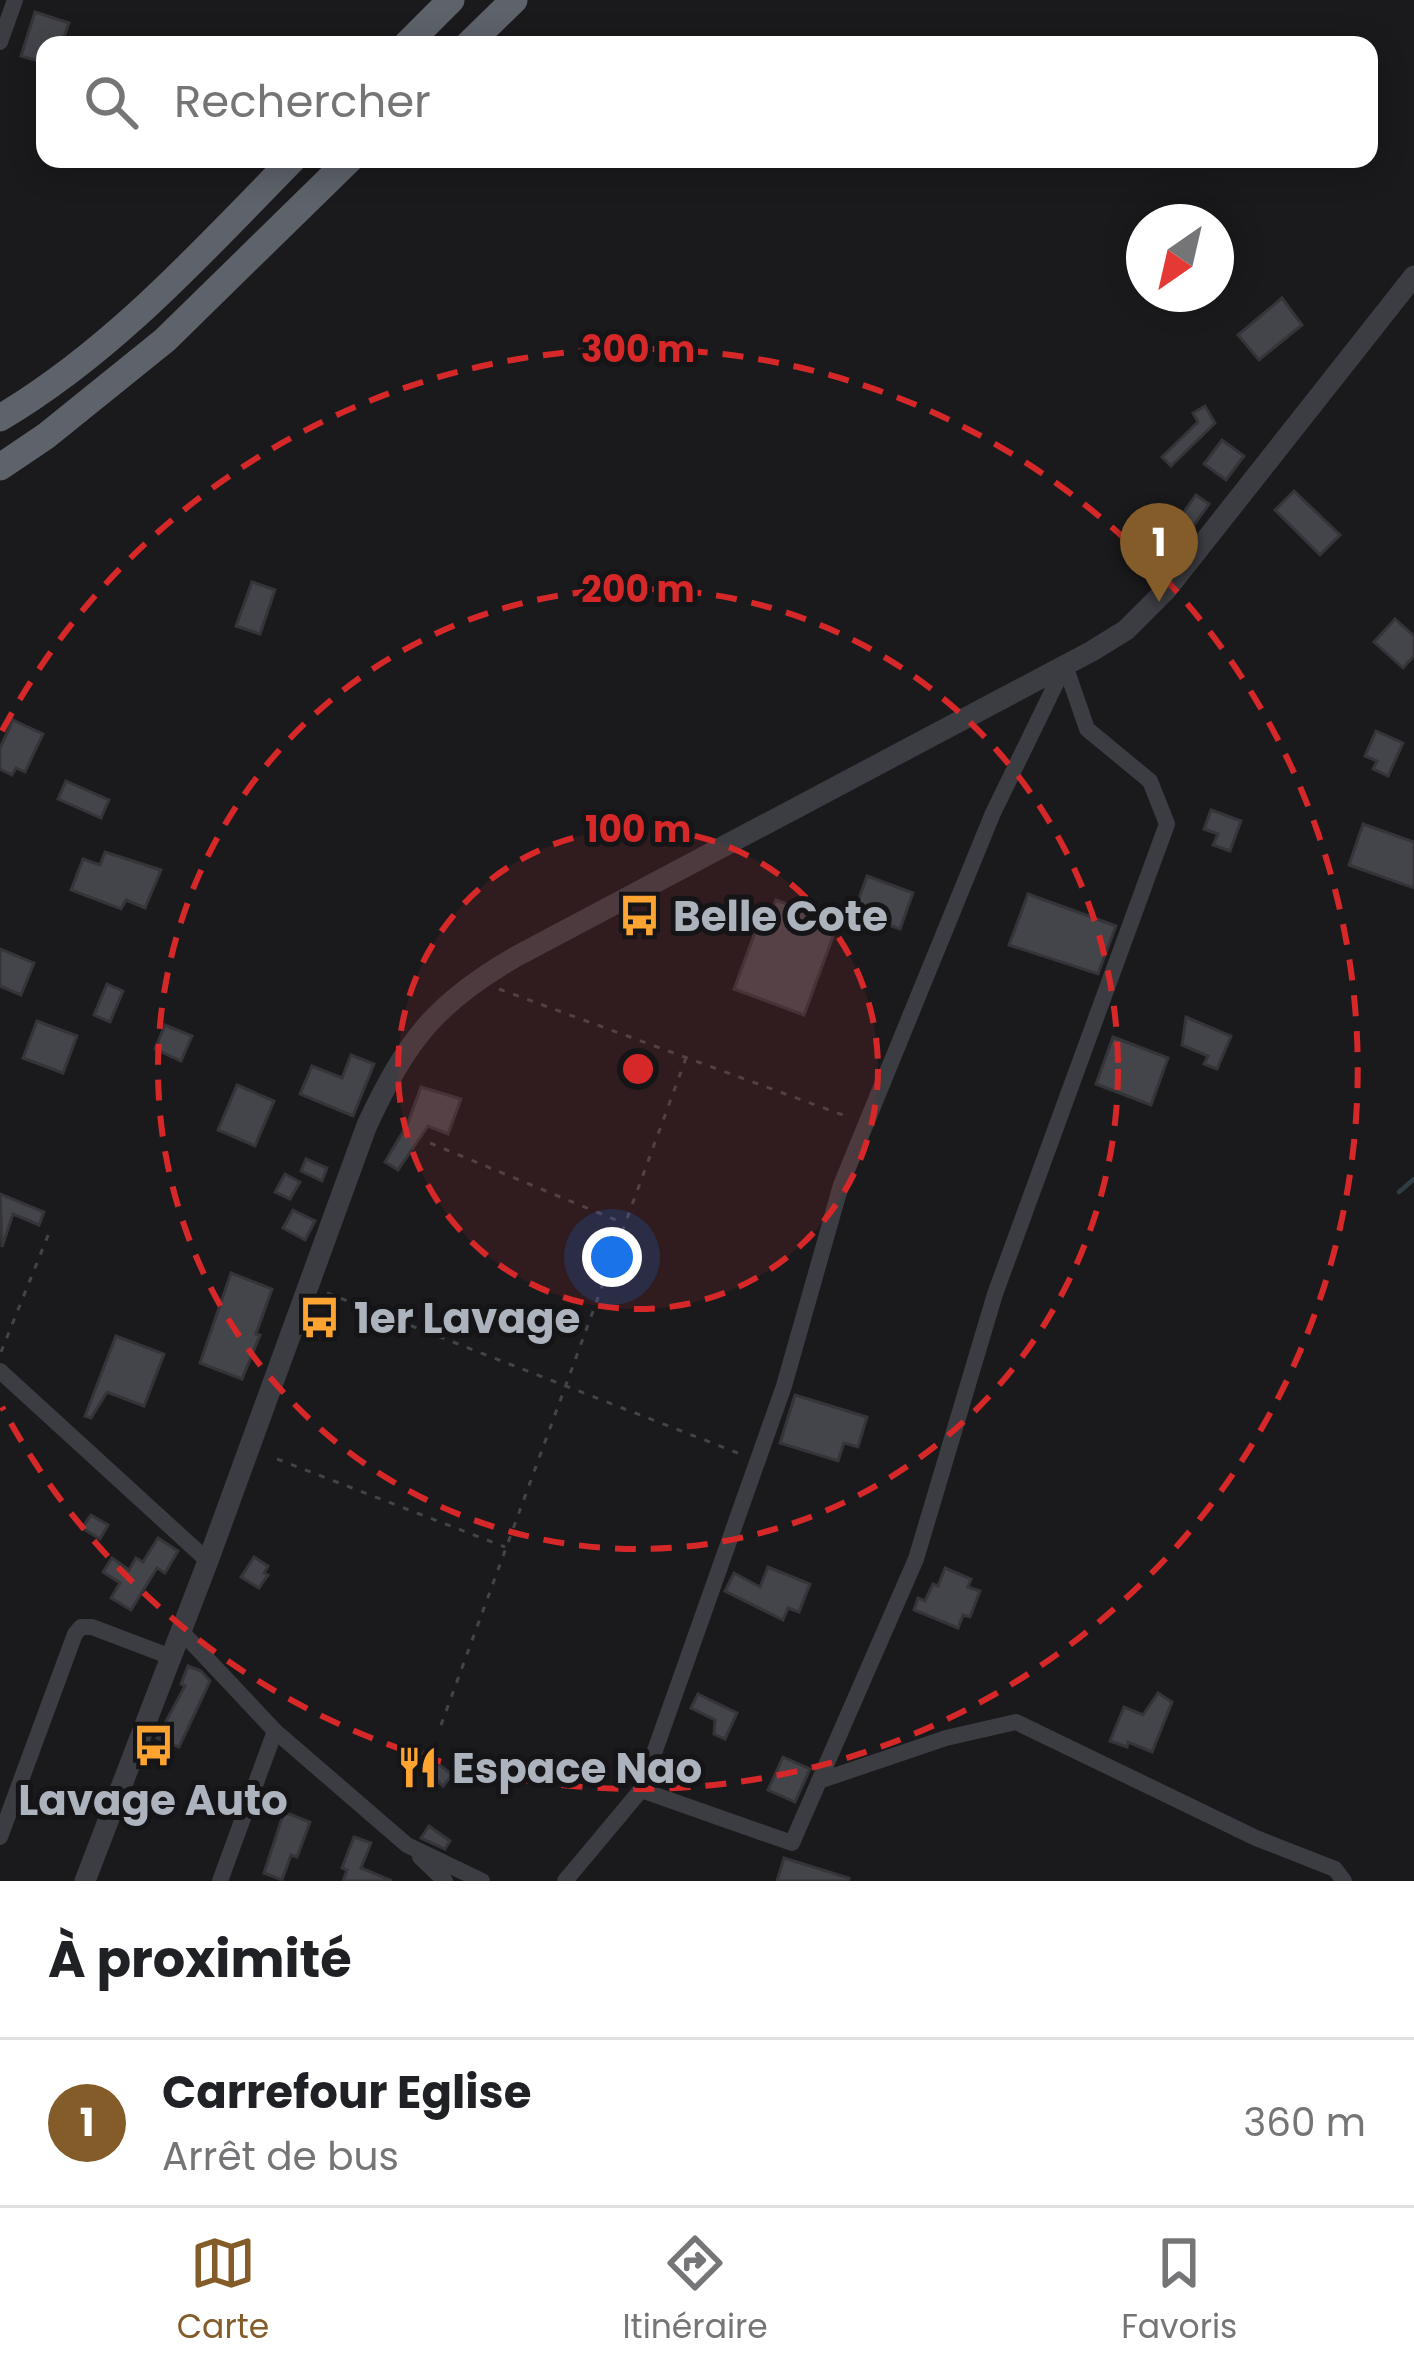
<!DOCTYPE html>
<html lang="fr">
<head>
<meta charset="utf-8">
<style>
	:root { --surface:#fff; --page:#f6f6f6; --text:#202124; --muted:#757577; --line:#e0e0e0; --accent:#845c29 }
	body { margin:0; font-family:Poppins,sans-serif; background:var(--page); color:var(--text) }
	.compass { position:absolute; left:1126px; top:204px; width:108px; height:108px; border-radius:50%; background:var(--surface); box-shadow:0 6px 30px #0003; rotate:214deg }
	.you { position:absolute; left:612px; top:1257px; width:42px; height:42px; margin:-30px; border:9px solid #fff; border-radius:50%; background:#1a73e8; box-shadow:0 0 0 18px #1a73e833 }
	.badge { display:grid; place-items:center; width:78px; height:78px; border-radius:50%; background:var(--accent); color:#fff; font-size:39px; font-weight:700 }
	.pin { position:absolute; translate:-50% -99px; filter:drop-shadow(0 3px 6px #0008) }
	.pin::after { content:''; position:absolute; top:63px; width:42px; height:36px; background:inherit; clip-path:polygon(0 0,100% 0,50% 100%) }
	.list { margin:0; padding:0; list-style:none }
	h2 { display:flex; justify-content:space-between; align-items:center; height:156px; margin:0; padding:0 48px; font-size:51px }
	h2 small { font-size:39px; font-weight:400; color:var(--muted) }
	.list li { display:grid; grid-template-columns:78px 1fr auto; gap:36px; align-items:center; box-sizing:border-box; height:168px; padding:0 48px; border-top:3px solid var(--line) }
	.list b { display:block; font-size:45px; white-space:nowrap }
	.list p { margin:0; font-size:39px; white-space:nowrap; color:var(--muted) }
	.list em { font-size:39px; font-style:normal; color:var(--muted) }
	.icon { flex:none; width:66px; height:66px; fill:none; stroke:currentColor; stroke-width:2; stroke-linecap:round; stroke-linejoin:round }
	.map { position:relative; flex:none; width:1414px; height:1881px; overflow:hidden }
	.search { position:absolute; background:var(--surface); box-shadow:0 6px 30px #0003; left:36px; right:36px; top:36px; height:132px; display:flex; align-items:center; gap:30px; box-sizing:border-box; padding:0 42px; border-radius:24px; color:var(--muted); font-size:45px }
	.sheet { height:324px; background:var(--surface) }
	nav { display:flex; justify-content:space-around; align-items:center; box-sizing:border-box; height:168px; border-top:3px solid var(--line); background:var(--surface); font-size:33px; color:var(--muted) }
	nav a { display:grid; justify-items:center; gap:6px }
	nav .on { color:var(--accent) }
	.map>svg:first-child { display:block }
	.lines { fill:none; stroke-linecap:round; stroke-linejoin:round }
	.stream { stroke:#2e3c43; stroke-width:4.5 }
	.building { fill:#44454a; stroke:#343439; stroke-width:3 }
	.path { stroke:#414449; stroke-width:3; stroke-dasharray:6 9; stroke-linecap:butt }
	.minor { stroke:#3b3d42; stroke-width:16 }
	.tertiary { stroke:#3b3d42; stroke-width:21 }
	.trunk { stroke:#5e626a; stroke-width:27 }
	.ring { fill:none; stroke:#d62828; stroke-width:6; stroke-dasharray:21 15 }
	.labels { text-anchor:middle; stroke-width:10; stroke-linejoin:round; paint-order:stroke }
	.poi-label { font-size:42px; font-weight:bold; fill:#acb3bd; stroke:#151518; text-anchor:start }
	.centre { fill:#d62828; stroke:#151518; stroke-width:6 }
	.ring-label { font-size:36px; text-anchor:middle; font-weight:bold; fill:#d62828; stroke:#151518; stroke-width:10; stroke-linejoin:round; paint-order:stroke }
</style>
</head>
<body>
<div class="map">
<svg width="1414" height="1881" viewBox="0 0 1414 1881">
	<rect width="100%" height="100%" fill="#1a1a1d"/>
	<g class="lines">
		<!-- stream -->
		<polyline class="stream" points="1399,1192 1414,1179"/>
	</g>
	<!-- building -->
	<g class="building">
		<polygon points="35,12 69,23 61,45 45,45 45,63 21,56"/>
		<polygon points="1282,298 1302,325 1259,360 1238,335"/>
		<polygon points="1205,406 1215,423 1171,466 1162,457 1198,422 1193,413"/>
		<polygon points="1222,440 1244,456 1226,480 1204,464"/>
		<polygon points="1294,491 1340,535 1320,555 1275,510"/>
		<polygon points="1196,495 1209,504 1179,546 1166,537"/>
		<polygon points="252,582 275,590 260,634 236,626"/>
		<polygon points="1395,619 1414,636 1414,656 1403,668 1374,642"/>
		<polygon points="13,720 43,734 25,772 16,768 12,775 0,769 0,748"/>
		<polygon points="1376,731 1403,743 1388,776 1373,769 1377,761 1365,756"/>
		<polygon points="66,781 109,800 101,818 58,799"/>
		<polygon points="1211,810 1241,821 1230,851 1213,845 1218,834 1204,829"/>
		<polygon points="1363,824 1414,842 1414,888 1349,865"/>
		<polygon points="105,852 161,870 145,908 126,900 121,909 71,890 83,859 100,865"/>
		<polygon points="867,876 913,893 900,929 854,912"/>
		<polygon points="1028,894 1116,926 1098,974 1009,945"/>
		<polygon points="776,900 838,923 804,1015 734,989 757,927 765,930"/>
		<polygon points="0,949 34,963 21,995 0,986"/>
		<polygon points="107,984 123,991 110,1022 94,1015"/>
		<polygon points="1186,1017 1231,1036 1217,1069 1204,1064 1208,1056 1182,1045"/>
		<polygon points="37,1021 77,1036 63,1073 23,1058"/>
		<polygon points="165,1025 192,1036 181,1061 155,1049"/>
		<polygon points="1113,1037 1168,1058 1151,1105 1096,1084"/>
		<polygon points="351,1055 374,1064 353,1116 300,1094 312,1066 342,1078"/>
		<polygon points="237,1085 274,1101 255,1146 218,1130"/>
		<polygon points="421,1087 461,1099 448,1134 428,1126 398,1170 385,1162 407,1125"/>
		<polygon points="306,1159 327,1168 322,1181 301,1171"/>
		<polygon points="285,1174 300,1182 290,1199 275,1192"/>
		<polygon points="0,1194 44,1212 39,1225 13,1214 2,1247"/>
		<polygon points="293,1210 315,1221 305,1240 283,1228"/>
		<polygon points="231,1273 272,1289 256,1334 260,1335 242,1379 200,1363"/>
		<polygon points="116,1336 164,1354 144,1406 107,1392 91,1418 85,1416"/>
		<polygon points="795,1395 867,1417 858,1447 844,1443 838,1461 780,1443"/>
		<polygon points="91,1515 108,1525 100,1539 82,1528"/>
		<polygon points="158,1538 178,1551 165,1573 157,1568 131,1610 111,1598 120,1583 103,1572 112,1558 129,1570 136,1558 143,1562"/>
		<polygon points="254,1557 268,1566 264,1573 268,1575 259,1588 241,1577"/>
		<polygon points="768,1567 810,1584 799,1612 788,1608 783,1620 725,1591 734,1573 760,1587"/>
		<polygon points="945,1568 971,1579 968,1587 980,1591 970,1617 963,1615 958,1628 914,1610 918,1598 925,1601 933,1584 938,1586"/>
		<polygon points="188,1666 201,1671 210,1681 179,1747 157,1738 185,1686 181,1684"/>
		<polygon points="1158,1693 1172,1702 1152,1752 1128,1742 1127,1747 1110,1741 1124,1707 1143,1715"/>
		<polygon points="698,1694 737,1713 725,1739 714,1734 715,1720 691,1708"/>
		<polygon points="424,1752 452,1775 443,1786 416,1762"/>
		<polygon points="783,1757 810,1769 795,1802 768,1790"/>
		<polygon points="284,1812 310,1822 297,1857 291,1855 282,1880 264,1873"/>
		<polygon points="429,1826 450,1841 445,1849 421,1838"/>
		<polygon points="354,1837 371,1843 361,1868 392,1881 343,1881 347,1870 342,1868"/>
		<polygon points="784,1858 849,1878 849,1881 777,1881"/>
	</g>
	<g class="lines">
		<!-- path -->
		<g class="path">
			<polyline points="499,989 851,1118"/>
			<polyline points="430,1143 623,1223"/>
			<polyline points="327,1293 743,1455"/>
			<polyline points="1,1352 49,1233"/>
			<polyline points="277,1459 505,1547"/>
			<polyline points="441,1725 686,1058"/>
		</g>
		<!-- minor -->
		<g class="minor">
			<polyline points="0,42 15,0"/>
			<polyline points="0,1371 208,1561"/>
			<polyline points="181,1631 275,1731 407,1845 482,1881"/>
			<polyline points="819,1781 946,1738 1016,1722 1256,1838 1335,1869 1344,1881"/>
			<polyline points="641,1790 792,1843 916,1559 995,1294 1167,824 1150,781 1087,729 1065,665"/>
			<polyline points="0,1837 75,1634 81,1627 92,1627 171,1657"/>
			<polyline points="420,1857 445,1881"/>
			<polyline points="220,1881 275,1731"/>
			<polyline points="565,1881 641,1790 784,1386 841,1185 993,813 1065,665"/>
		</g>
		<!-- tertiary -->
		<path class="tertiary" d="M85,1881L208,1561L367,1125C407,1040 435,1003 517,956L1092,651L1126,630L1167,589L1414,276"/>
		<!-- trunk -->
		<g class="trunk">
			<polyline points="406,45 451,0"/>
			<polyline points="468,45 514,0"/>
			<path d="M0,418C113,351 202,252 293,159"/>
			<polyline points="0,467 46,436 165,340 350,159"/>
		</g>
	</g>
	<!-- distance rings -->
	<circle cx="638" cy="1069" r="240" fill="#d62828" fill-opacity=".12"/>
	<g class="ring">
		<circle cx="638" cy="1069" r="240"/>
		<circle cx="638" cy="1069" r="480"/>
		<path d="M2 731A720 720 0 1 1 2 1407"/>
	</g>
	<!-- icons -->
	<defs>
		<symbol id="bus-bare" viewBox="-9 -9 18 18"><path d="M-5-6H5V4H4V6H2V4H-2V6H-4V4H-5ZM-3.5-4V0h7V-4ZM-3.5 1.2v1.5H-2V1.2ZM2 1.2v1.5H3.5V1.2Z" fill="#ffa430" stroke="#151518" stroke-width="2.5" paint-order="stroke"/></symbol>
		<symbol id="restaurant-bare" viewBox="-9 -9 18 18"><path d="M-5-6h1v4h1v-4h1v4h1v-4h1v5L-1.5 .5V6h-2V.5L-5-1ZM5-6V6H3V1.5H1.5Q1.5-4 5-6Z" fill="#ffa430" stroke="#151518" stroke-width="2.5" paint-order="stroke"/></symbol>
	</defs>
	<g fill-rule="evenodd">
		<use href="#bus-bare" x="610" y="886" width="59" height="59"/>
		<use href="#bus-bare" x="290" y="1288" width="59" height="59"/>
		<use href="#bus-bare" x="124" y="1716" width="59" height="59"/>
		<use href="#restaurant-bare" x="388" y="1738" width="59" height="59"/>
	</g>
	<g class="labels">
		<!-- poi labels -->
		<g class="poi-label">
			<text x="673" y="931">Belle Cote</text>
			<text x="354" y="1333">1er Lavage</text>
			<text x="452" y="1783">Espace Nao</text>
			<text x="153" y="1815" text-anchor="middle">Lavage Auto</text>
		</g>
	</g>
	<circle cx="638" cy="1069" r="18" class="centre"/>
	<g class="ring-label">
		<text x="638" y="362">300 m</text>
		<text x="638" y="602">200 m</text>
		<text x="638" y="842">100 m</text>
	</g>
</svg>
<svg class="compass" viewBox="-18 -18 36 36"><path d="M0-13l5 13h-10z" fill="#e53935"/><path d="M0 13l5-13h-10z" fill="#757577"/></svg>
<div class="you"></div>
<div class="pin badge" style="left:1159px;top:602px">1</div>
<div class="search"><svg class="icon" aria-label="search" viewBox="0 0 24 24"><circle cx="10" cy="10" r="6"/><path d="M15 15l6 6"/></svg>Rechercher</div>
</div>
<section class="sheet">
<h2>À proximité<small></small></h2>
<ul class="list">
<li><span class="badge">1</span><div><b>Carrefour Eglise</b><p>Arrêt de bus</p></div><em>360 m</em></li>
</ul>
</section>
<nav>
<a class="on"><svg class="icon" aria-label="map" viewBox="0 0 24 24"><path d="M3 6l6-2 6 2 6-2v14l-6 2-6-2-6 2zM9 4v14M15 6v14"/></svg>Carte</a>
<a><svg class="icon" aria-label="directions" viewBox="0 0 24 24"><path d="M12 3l9 9-9 9-9-9zM9 14v-3h6M13 9l2 2-2 2"/></svg>Itinéraire</a>
<a><svg class="icon" aria-label="saved" viewBox="0 0 24 24"><path d="M7 4h10v16l-5-4-5 4z"/></svg>Favoris</a>
</nav>
</body>
</html>
